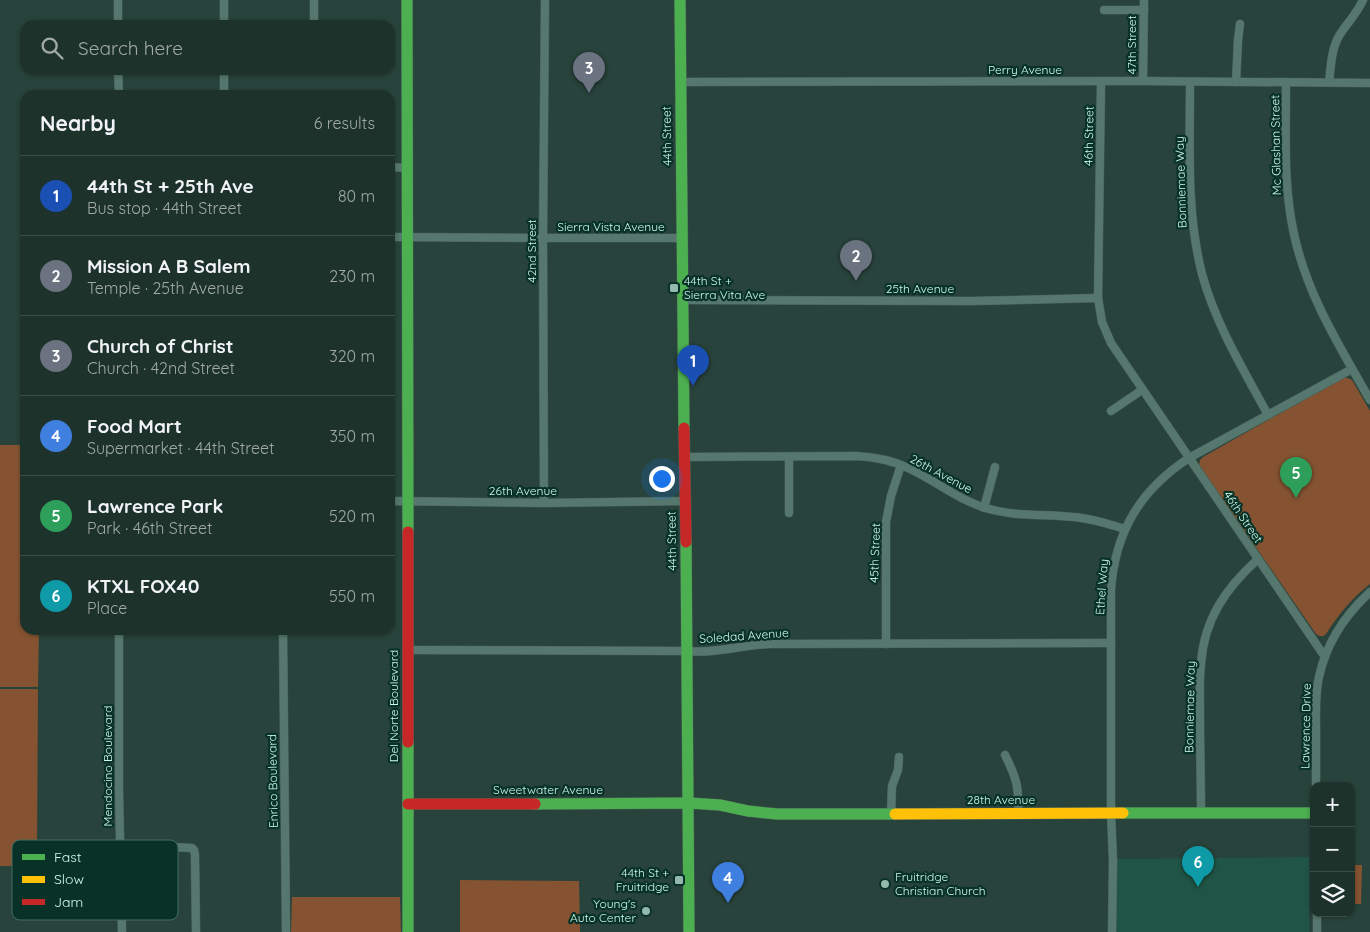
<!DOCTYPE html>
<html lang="en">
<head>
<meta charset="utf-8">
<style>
	:root { --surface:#1e322c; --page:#263a34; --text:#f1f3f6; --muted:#a1aaa9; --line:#3c4d48; --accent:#93b9ac }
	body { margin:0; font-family:Quicksand,sans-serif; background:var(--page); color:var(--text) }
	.controls { position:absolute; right:15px; bottom:15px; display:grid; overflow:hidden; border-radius:10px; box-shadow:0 1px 4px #0004 }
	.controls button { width:45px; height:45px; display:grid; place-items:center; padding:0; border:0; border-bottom:1px solid var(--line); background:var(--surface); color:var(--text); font:25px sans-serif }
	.you { position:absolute; left:661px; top:478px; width:18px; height:18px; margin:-12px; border:4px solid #fff; border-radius:50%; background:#1a73e8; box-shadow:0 0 0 8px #1a73e833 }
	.badge { display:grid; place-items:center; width:32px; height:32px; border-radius:50%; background:var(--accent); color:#fff; font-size:16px; font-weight:700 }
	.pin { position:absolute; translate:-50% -41px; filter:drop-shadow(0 1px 2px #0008) }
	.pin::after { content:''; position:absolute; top:26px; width:18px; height:15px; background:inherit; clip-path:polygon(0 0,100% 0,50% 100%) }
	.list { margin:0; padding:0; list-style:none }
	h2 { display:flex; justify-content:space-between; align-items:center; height:65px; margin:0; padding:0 20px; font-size:21px }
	h2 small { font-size:16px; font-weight:400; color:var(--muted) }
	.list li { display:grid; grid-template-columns:32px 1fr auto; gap:15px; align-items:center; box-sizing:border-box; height:80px; padding:0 20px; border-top:1px solid var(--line) }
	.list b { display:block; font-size:19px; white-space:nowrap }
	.list p { margin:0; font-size:16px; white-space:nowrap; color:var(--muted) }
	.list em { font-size:16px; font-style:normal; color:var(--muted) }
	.icon { flex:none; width:28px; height:28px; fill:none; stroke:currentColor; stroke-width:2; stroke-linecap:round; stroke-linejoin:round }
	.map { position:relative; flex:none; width:1370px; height:932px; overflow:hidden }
	.search { position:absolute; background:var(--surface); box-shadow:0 1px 4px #0004; left:20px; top:20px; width:375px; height:55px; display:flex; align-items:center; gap:12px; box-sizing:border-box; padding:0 18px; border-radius:15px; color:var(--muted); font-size:19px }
	.panel { position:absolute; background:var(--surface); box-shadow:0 1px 4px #0004; left:20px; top:90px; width:375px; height:545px; border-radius:15px }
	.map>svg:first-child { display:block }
	.built { fill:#205546 }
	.green { fill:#855331 }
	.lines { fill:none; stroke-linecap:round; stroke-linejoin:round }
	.street-casing { stroke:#485f57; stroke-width:9 }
	.fast-casing { stroke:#485f57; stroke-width:12 }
	.slow-casing { stroke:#485f57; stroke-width:12 }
	.jam-casing { stroke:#485f57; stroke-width:12 }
	.street { stroke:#55776e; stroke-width:8 }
	.fast { stroke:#4caf50; stroke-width:11 }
	.slow { stroke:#ffc107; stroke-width:11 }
	.jam { stroke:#c62828; stroke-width:11 }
	.poi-dot { fill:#93b9ac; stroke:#083227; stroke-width:2 }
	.labels { text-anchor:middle; stroke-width:4.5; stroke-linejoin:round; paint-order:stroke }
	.street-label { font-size:12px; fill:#cdf9e9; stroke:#083227 }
	.poi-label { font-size:12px; fill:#cdf9e9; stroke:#083227; text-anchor:start }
	.key { fill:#083227; stroke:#436e61; stroke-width:1 }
	.key-label { font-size:14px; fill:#cdf9e9 }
</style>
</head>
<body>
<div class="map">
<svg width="1370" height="932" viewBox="0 0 1370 932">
	<rect width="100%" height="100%" fill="#28433b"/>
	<!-- built -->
	<polygon class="built" points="1309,857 1309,932 1116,932 1116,859"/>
	<!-- green -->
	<g class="green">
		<path d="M1342,378H1348L1352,380L1370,411V584C1352,598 1338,615 1326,634C1323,637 1320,637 1316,634L1199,465L1200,460L1203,457Z"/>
		<polygon points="0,445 25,445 25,630 39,630 38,687 0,687"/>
		<polygon points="0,689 38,689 37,852 111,853 112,870 39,870 40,866 0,866"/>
		<polygon points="1351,865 1362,865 1361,904 1351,904"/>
		<polygon points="460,880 579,881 580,932 460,932"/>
		<polygon points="292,897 400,897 401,932 291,932"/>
	</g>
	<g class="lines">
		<defs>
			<g id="street">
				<polyline points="118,0 118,25"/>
				<polyline points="314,0 314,25"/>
				<polyline points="1104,10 1144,10"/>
				<polyline points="224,25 224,0"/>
				<polyline points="118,70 119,95"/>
				<polyline points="1101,81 1098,298 1102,322 1111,343 1325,657"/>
				<polyline points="1143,81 1144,0"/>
				<polyline points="680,82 1143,81 1370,83"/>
				<path d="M1190,82C1190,146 1186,211 1202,274C1216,325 1243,369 1268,415"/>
				<polyline points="1236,82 1238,40 1240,24"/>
				<path d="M1286,82C1286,133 1283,185 1294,234C1307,295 1340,347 1370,400"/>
				<path d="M1329,82C1331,67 1331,50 1339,36C1346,24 1357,14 1363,0"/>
				<polyline points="224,95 224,70"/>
				<polyline points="390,167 407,168"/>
				<polyline points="390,237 543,238 682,238"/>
				<polyline points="682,300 972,301 1098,298"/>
				<polyline points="1111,411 1142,390"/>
				<path d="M685,457L856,456C874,457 892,460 908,468C935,480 958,500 986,508C1015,517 1043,514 1073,517C1091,518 1108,524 1125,529"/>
				<polyline points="789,457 789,513"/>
				<polyline points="390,501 544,503 686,501"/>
				<polyline points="544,503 543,238 545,0"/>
				<polyline points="984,508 995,467"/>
				<polyline points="119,630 119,791 122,932"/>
				<polyline points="283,630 286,932"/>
				<polyline points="886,644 886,522 891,496 901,465"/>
				<path d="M408,650L688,651C714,654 742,645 769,644L1111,643"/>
				<path d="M1005,755C1017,779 1019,787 1018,814"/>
				<path d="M1316,786C1316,766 1316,747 1316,727C1316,711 1315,694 1319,677C1326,644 1345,615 1370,592"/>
				<path d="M1201,813C1201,781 1200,749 1200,717C1200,699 1199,681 1201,664C1204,619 1226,588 1258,559"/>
				<polyline points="891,814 892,786 898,770 899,757"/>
				<polyline points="120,854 139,852 151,846 192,848 194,850 195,855 196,932"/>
				<path d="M1112,932L1113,861L1111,813V590C1115,532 1140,490 1189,458L1352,369"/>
				<polyline points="1317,932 1317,913"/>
			</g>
			<g id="fast">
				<polyline points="407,0 408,532"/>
				<polyline points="680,0 684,428"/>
				<polyline points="686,542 689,932"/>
				<polyline points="408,742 408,932"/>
				<polyline points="535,804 689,803 720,805 748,811 777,814 895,814"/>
				<polyline points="1123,813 1314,813"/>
			</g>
			<polyline id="slow" points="895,814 1123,813"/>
			<g id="jam">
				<polyline points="684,428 686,542"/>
				<polyline points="408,532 408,742"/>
				<polyline points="408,804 535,804"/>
			</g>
		</defs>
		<!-- street casing -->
		<use href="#street" class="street-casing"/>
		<!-- fast casing -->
		<use href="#fast" class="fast-casing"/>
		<!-- slow casing -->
		<use href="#slow" class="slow-casing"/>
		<!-- jam casing -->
		<use href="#jam" class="jam-casing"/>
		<!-- street -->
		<use href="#street" class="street"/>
		<!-- fast -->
		<use href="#fast" class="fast"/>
		<!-- slow -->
		<use href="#slow" class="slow"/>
		<!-- jam -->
		<use href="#jam" class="jam"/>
	</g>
	<!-- markers -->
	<g class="poi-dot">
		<rect x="669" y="283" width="10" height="10" rx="2.5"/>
		<rect x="674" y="875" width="10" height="10" rx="2.5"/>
		<circle cx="885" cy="884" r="5"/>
		<circle cx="646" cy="911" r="5"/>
	</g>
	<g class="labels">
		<!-- street labels -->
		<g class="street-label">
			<text transform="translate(1132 45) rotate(-90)" y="4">47th Street</text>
			<text x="1025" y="74">Perry Avenue</text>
			<text transform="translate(667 136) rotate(-91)" y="4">44th Street</text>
			<text transform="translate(1089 136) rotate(-89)" y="4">46th Street</text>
			<text transform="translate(1276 145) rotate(-91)" y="4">Mc Glashan Street</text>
			<text transform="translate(1181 182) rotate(-92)" y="4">Bonniemae Way</text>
			<text x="611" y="231">Sierra Vista Avenue</text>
			<text transform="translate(532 251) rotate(-90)" y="4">42nd Street</text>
			<text x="920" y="293">25th Avenue</text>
			<text transform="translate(941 474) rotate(28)" y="4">26th Avenue</text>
			<text x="523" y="495">26th Avenue</text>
			<text transform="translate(1243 517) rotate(56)" y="4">46th Street</text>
			<text transform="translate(672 541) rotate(-91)" y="4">44th Street</text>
			<text transform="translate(875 553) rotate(-88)" y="4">45th Street</text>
			<text transform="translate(1102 587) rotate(-86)" y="4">Ethel Way</text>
			<text transform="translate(744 636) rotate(-4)" y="4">Soledad Avenue</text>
			<text transform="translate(394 706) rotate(-90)" y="4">Del Norte Boulevard</text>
			<text transform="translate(1190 707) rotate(-89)" y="4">Bonniemae Way</text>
			<text transform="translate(1306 726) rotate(-89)" y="4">Lawrence Drive</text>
			<text transform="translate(108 766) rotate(-90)" y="4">Mendocino Boulevard</text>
			<text transform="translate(273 781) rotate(-91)" y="4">Enrico Boulevard</text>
			<text x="548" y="794">Sweetwater Avenue</text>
			<text x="1001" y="804">28th Avenue</text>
		</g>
		<!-- poi labels -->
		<g class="poi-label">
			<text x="684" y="285">44th St +<tspan x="684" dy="14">Sierra Vita Ave</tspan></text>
			<text x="669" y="877" text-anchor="end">44th St +<tspan x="669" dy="14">Fruitridge</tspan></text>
			<text x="895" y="881">Fruitridge<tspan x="895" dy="14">Christian Church</tspan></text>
			<text x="636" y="908" text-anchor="end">Young's<tspan x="636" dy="14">Auto Center</tspan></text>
		</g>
	</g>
	<!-- legend -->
	<rect x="12" y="840" width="166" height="80" rx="8" class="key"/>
	<rect x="22" y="854" width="23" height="6" fill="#4caf50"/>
	<rect x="22" y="876" width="23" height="7" fill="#ffc107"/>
	<rect x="22" y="899" width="23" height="6" fill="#c62828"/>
	<g class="key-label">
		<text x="54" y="862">Fast</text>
		<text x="54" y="884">Slow</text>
		<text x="54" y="907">Jam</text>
	</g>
</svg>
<div class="controls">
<button>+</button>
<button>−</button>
<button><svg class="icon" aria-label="layers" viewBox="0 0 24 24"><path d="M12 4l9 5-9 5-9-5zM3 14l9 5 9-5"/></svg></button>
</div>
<div class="you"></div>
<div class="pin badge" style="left:693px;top:386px;background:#1a4fb4">1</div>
<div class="pin badge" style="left:856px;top:281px;background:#6b7280">2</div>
<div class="pin badge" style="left:589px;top:93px;background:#6b7280">3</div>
<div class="pin badge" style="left:728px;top:903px;background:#3f7fe0">4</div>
<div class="pin badge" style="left:1296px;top:498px;background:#2e9e5b">5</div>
<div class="pin badge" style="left:1198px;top:887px;background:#0f9aa8">6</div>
<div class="search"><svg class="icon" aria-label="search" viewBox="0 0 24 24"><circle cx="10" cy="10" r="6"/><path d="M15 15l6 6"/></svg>Search here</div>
<section class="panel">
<h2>Nearby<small>6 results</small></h2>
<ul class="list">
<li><span class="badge" style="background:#1a4fb4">1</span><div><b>44th St + 25th Ave</b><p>Bus stop · 44th Street</p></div><em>80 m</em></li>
<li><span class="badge" style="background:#6b7280">2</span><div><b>Mission A B Salem</b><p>Temple · 25th Avenue</p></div><em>230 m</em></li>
<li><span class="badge" style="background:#6b7280">3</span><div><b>Church of Christ</b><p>Church · 42nd Street</p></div><em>320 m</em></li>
<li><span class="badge" style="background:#3f7fe0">4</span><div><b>Food Mart</b><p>Supermarket · 44th Street</p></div><em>350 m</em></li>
<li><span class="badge" style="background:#2e9e5b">5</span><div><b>Lawrence Park</b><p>Park · 46th Street</p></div><em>520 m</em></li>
<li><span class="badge" style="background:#0f9aa8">6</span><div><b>KTXL FOX40</b><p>Place</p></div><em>550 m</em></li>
</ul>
</section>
</div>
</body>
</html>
